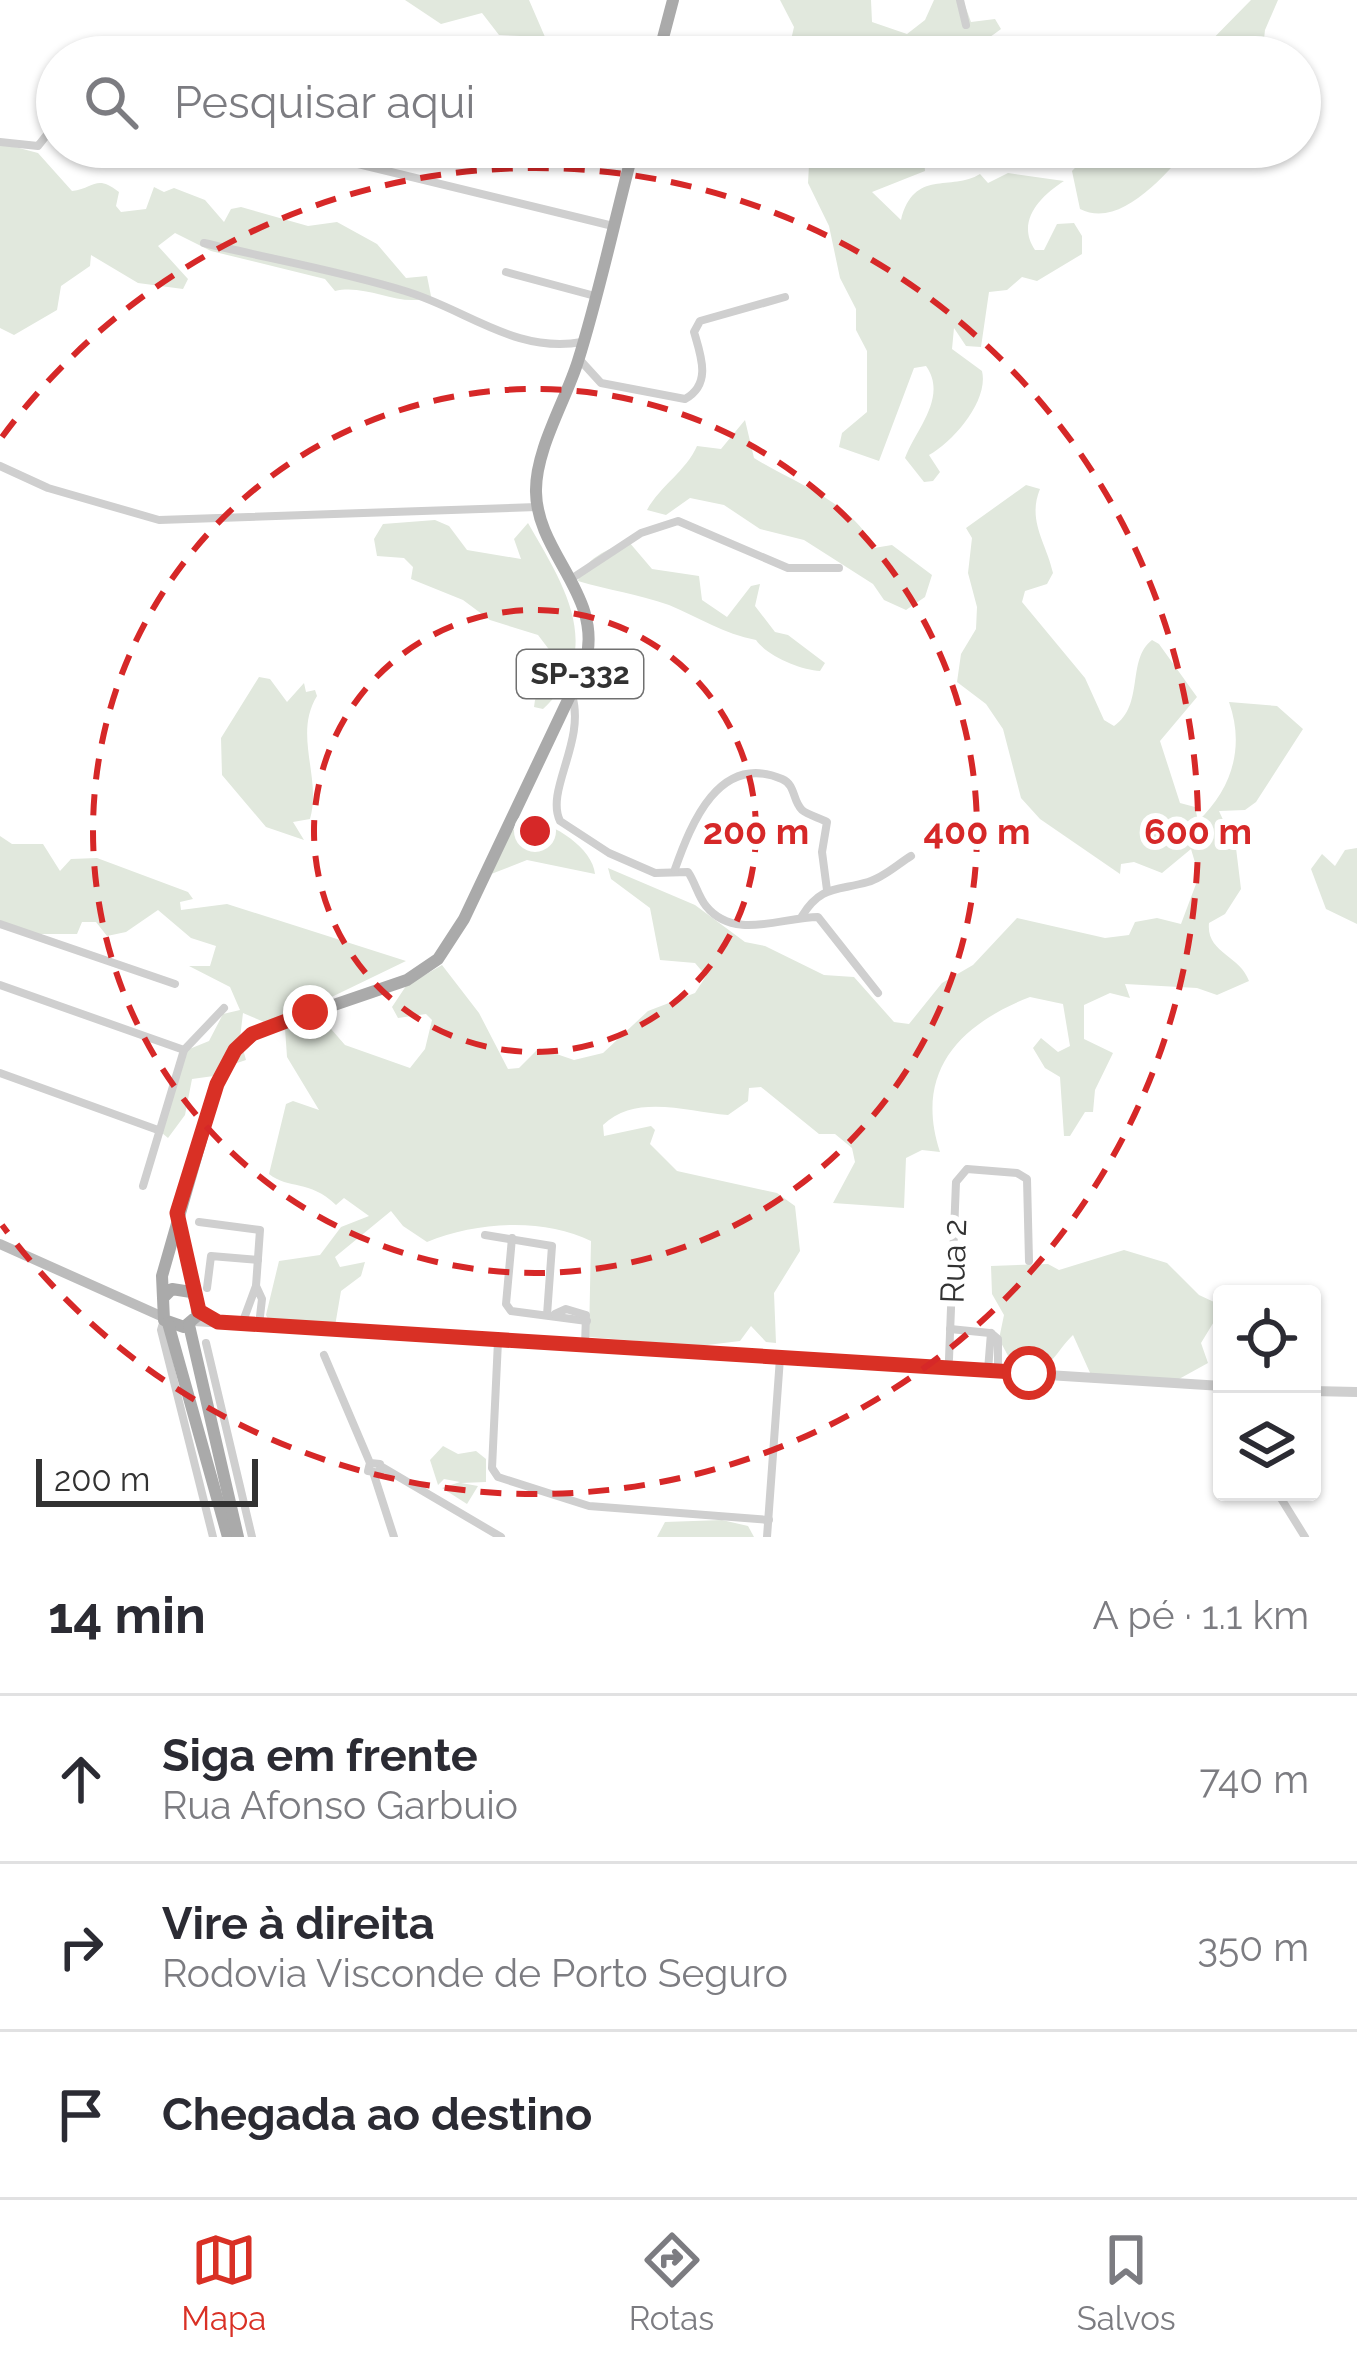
<!DOCTYPE html>
<html lang="pt">
<head>
<meta charset="utf-8">
<style>
	:root { --surface:#fff; --page:#f2f2f3; --text:#2b2b33; --muted:#7c7c81; --line:#e1e1e2; --accent:#d93025 }
	body { margin:0; font-family:Raleway,sans-serif; background:var(--page); color:var(--text) }
	.controls { position:absolute; right:36px; bottom:36px; display:grid; overflow:hidden; border-radius:12px; box-shadow:0 3px 9px #0004 }
	.controls button { width:108px; height:108px; display:grid; place-items:center; padding:0; border:0; border-bottom:3px solid var(--line); background:var(--surface); color:var(--text); font:60px sans-serif }
	.scale { position:absolute; left:36px; bottom:30px; width:222px; box-sizing:border-box; padding-left:12px; border:6px solid #323232; border-top:0; font-size:33px; line-height:42px; white-space:nowrap; color:#323232; -webkit-text-stroke:9px #fff; paint-order:stroke }
	.stop { position:absolute; width:36px; height:36px; margin:-27px; border:9px solid #d93025; border-radius:50%; background:#fff }
	.stop.end { background:#d93025; border-color:#fff; box-shadow:0 3px 12px #0008 }
	.list { margin:0; padding:0; list-style:none }
	h2 { display:flex; justify-content:space-between; align-items:center; height:156px; margin:0; padding:0 48px; font-size:51px }
	h2 small { font-size:39px; font-weight:400; color:var(--muted) }
	.list li { display:grid; grid-template-columns:78px 1fr auto; gap:36px; align-items:center; box-sizing:border-box; height:168px; padding:0 48px; border-top:3px solid var(--line) }
	.list b { display:block; font-size:45px; white-space:nowrap }
	.list p { margin:0; font-size:39px; white-space:nowrap; color:var(--muted) }
	.list em { font-size:39px; font-style:normal; color:var(--muted) }
	.icon { flex:none; width:66px; height:66px; fill:none; stroke:currentColor; stroke-width:2; stroke-linecap:round; stroke-linejoin:round }
	.map { position:relative; flex:none; width:1357px; height:1537px; overflow:hidden }
	.search { position:absolute; background:var(--surface); box-shadow:0 3px 9px #0004; left:36px; right:36px; top:36px; height:132px; display:flex; align-items:center; gap:30px; box-sizing:border-box; padding:0 42px; border-radius:66px; color:var(--muted); font-size:45px }
	.sheet { height:660px; background:var(--surface) }
	nav { display:flex; justify-content:space-around; align-items:center; box-sizing:border-box; height:168px; border-top:3px solid var(--line); background:var(--surface); font-size:33px; color:var(--muted) }
	nav a { display:grid; justify-items:center; gap:6px }
	nav .on { color:var(--accent) }
	.map>svg:first-child { display:block }
	.green { fill:#e1e8dd }
	.lines { fill:none; stroke-linecap:round; stroke-linejoin:round }
	.minor { stroke:#cfcfcf; stroke-width:8 }
	.tertiary { stroke:#cfcfcf; stroke-width:10 }
	.secondary { stroke:#bcbcbc; stroke-width:10 }
	.primary { stroke:#aaa; stroke-width:12 }
	.route { stroke:#d93025; stroke-width:15 }
	.ring { fill:none; stroke:#d62828; stroke-width:6; stroke-dasharray:21 15 }
	.labels { text-anchor:middle; stroke-width:12; stroke-linejoin:round; paint-order:stroke }
	.shield { fill:#fff; stroke:#707070; stroke-width:3 }
	.shield-label { font-size:30px; font-weight:bold; fill:#323232 }
	.street-label { font-size:33px; fill:#323232; stroke:#fff }
	.centre { fill:#d62828; stroke:#fff; stroke-width:6 }
	.ring-label { font-size:36px; text-anchor:middle; font-weight:bold; fill:#d62828; stroke:#fff; stroke-width:12; stroke-linejoin:round; paint-order:stroke }
</style>
</head>
<body>
<div class="map">
<svg width="1357" height="1537" viewBox="0 0 1357 1537">
	<rect width="100%" height="100%" fill="#fff"/>
	<!-- green -->
	<g class="green">
		<polygon points="405,0 529,0 545,37 499,35 482,13 441,24"/>
		<path d="M780,0H871L872,22L907,34L925,20L934,0H963L971,22L995,19L1001,29C946,74 854,57 787,57L794,27Z"/>
		<polygon points="1251,0 1278,0 1265,30 1262,57 1195,57"/>
		<path d="M0,143L38,153L72,191C95,188 96,174 119,192L116,206L121,212L146,209L154,187L164,192L174,188L205,200L224,222L231,209L241,207L308,226L337,222L377,244L406,278L427,276L431,296C403,310 368,283 335,291L325,279L211,251L175,233L158,246L188,279L183,289L138,283L91,255L90,266L61,286L57,310L14,335L0,328Z"/>
		<path d="M810,147H923L925,171L872,192L901,220C914,168 951,192 980,174L988,183L1008,173L1064,181C1039,197 1016,222 1035,250H1044L1057,224L1074,223L1082,236V254L1037,281L1022,277L1007,290L989,292L981,347L966,346L954,328L952,349L982,371C989,400 954,441 929,455L940,472L933,481L924,482L905,458C916,429 948,397 926,366L914,368L879,461L839,447L842,433L867,412V351L856,330V309L840,278L829,226L808,183Z"/>
		<path d="M1095,147H1191C1166,172 1122,230 1080,209L1072,171Z"/>
		<path d="M745,420L754,458C794,483 853,502 874,548L892,545L932,575L925,597L906,610L884,600L873,584L804,540L760,529L724,505L690,498L666,515L647,510C660,486 686,471 697,446L721,449Z"/>
		<path d="M1026,485L1040,489C1027,521 1046,542 1053,573L1047,584L1025,591L1022,602L1085,678L1104,720L1114,726C1145,705 1126,660 1152,640L1159,644L1197,697L1160,741L1180,803L1195,807L1198,821C1232,789 1245,747 1229,702L1277,706L1303,729L1256,802L1245,810L1219,811L1236,848L1241,889L1225,914L1209,923C1206,953 1240,955 1249,981L1217,995L1197,988L1125,984L1130,998L1110,993L1084,1005V1039L1113,1053L1095,1090L1093,1112H1085L1070,1136H1064L1060,1077L1045,1068L1033,1048L1041,1038L1058,1052L1070,1046L1063,1004L1030,997C958,1025 914,1073 940,1152L922,1150L906,1158L904,1208L833,1203L855,1162L852,1148L835,1134H819L761,1087L749,1088L748,1101L728,1115C689,1112 636,1093 603,1125L604,1136L651,1126L655,1130L650,1144L677,1171L777,1193L795,1206L800,1251L774,1293L776,1343L766,1342L751,1326L740,1341L699,1346L589,1337L591,1241C545,1218 478,1221 427,1242L403,1226L391,1211L335,1257L340,1267L365,1262L361,1276L341,1291L335,1326L269,1321L266,1315L279,1261L320,1255L341,1227L369,1216L344,1198L336,1205C309,1179 289,1190 269,1174L286,1104L293,1101L319,1110L287,1057L285,1028L318,1014L345,1045L410,1068L425,1049L432,1020L426,1014L398,1018L392,1007L406,986L442,965L479,1013L508,1069L519,1068L539,1048L574,1060L603,1053L648,1011L695,993L706,976L695,963L660,960L650,908L611,879L608,868L695,905L745,942L765,946L824,975L854,977L894,1022L909,1024L942,983L973,965L1017,918L1105,938L1129,935L1135,922L1157,918L1181,924L1199,876L1191,849L1162,873L1134,862L1121,864L1120,874L1040,819L1021,798L1003,729L986,704L957,682L961,654L976,629L977,607L968,573L972,538L966,528Z"/>
		<path d="M435,520L449,526L467,550L521,559L514,539L528,523C563,584 607,649 543,709L534,707L535,700L557,660L538,635L490,620L463,600L411,579L413,567L404,558L377,556L374,539L383,524Z"/>
		<path d="M629,542L652,569L699,576L702,600L727,617L751,586L760,584L755,606L775,632L788,635L825,663L820,671C801,670 767,656 756,640C724,634 698,617 669,605C638,594 608,590 578,581C583,560 608,548 629,542Z"/>
		<path d="M259,677L270,679L287,702L304,683L306,692L315,690L317,696C293,735 322,778 310,819L293,822L304,840L266,827L222,775L221,738Z"/>
		<path d="M528,821C554,822 593,849 595,874L527,860L486,876C493,854 506,829 528,821Z"/>
		<polygon points="0,836 12,844 43,844 60,871 71,859 97,858 188,892 193,899 180,902 181,910 227,904 406,961 315,1005 264,1022 243,1013 240,1038 246,1060 234,1064 228,1074 192,1079 185,1115 168,1138 162,1133 187,1050 209,1041 223,1014 240,1010 230,987 189,966 210,966 216,946 191,938 158,910 126,932 107,936 96,922 82,922 77,934 20,934 0,927"/>
		<polygon points="1357,848 1357,924 1326,909 1311,869 1322,854 1335,866 1345,850"/>
		<path d="M1124,1250L1167,1263L1199,1295L1214,1302L1215,1320L1201,1343L1208,1363L1179,1379L1091,1375L1073,1335C1053,1354 1050,1378 1014,1367L999,1339L1004,1315L992,1294L991,1266L1048,1264L1059,1270Z"/>
		<polygon points="443,1446 458,1454 476,1451 486,1459 486,1482 461,1483 478,1486 467,1504 442,1488 460,1482 444,1479 438,1485 430,1460"/>
		<polygon points="722,1520 748,1526 754,1537 657,1537 665,1522"/>
	</g>
	<g class="lines">
		<!-- minor -->
		<g class="minor">
			<polyline points="960,0 966,25"/>
			<polyline points="0,142 38,146 57,122"/>
			<polyline points="288,147 613,226"/>
			<path d="M204,243C271,259 340,271 405,291C466,309 515,354 582,342"/>
			<polyline points="506,272 595,296"/>
			<path d="M580,360L601,383L685,399C712,384 701,356 694,332L700,321L785,297"/>
			<polyline points="0,466 48,488 159,520 537,507"/>
			<polyline points="571,579 641,533 678,521 788,568 839,568"/>
			<path d="M572,695C586,742 545,790 560,821L609,853L655,873L688,872C695,882 698,896 706,906C734,941 782,917 818,917L878,993"/>
			<path d="M675,869C691,824 719,752 782,779C796,785 792,800 802,810C808,815 820,818 827,822L822,852L827,890"/>
			<path d="M802,916C821,885 837,891 868,882C883,878 898,864 911,856"/>
			<polyline points="0,924 175,984"/>
			<polyline points="0,985 184,1050"/>
			<polyline points="0,1073 158,1130"/>
			<polyline points="143,1186 184,1050 224,1008"/>
			<polyline points="199,1222 260,1230 256,1286"/>
			<polyline points="485,1235 552,1246 547,1315"/>
			<polyline points="512,1238 506,1304 511,1311 587,1321"/>
			<polyline points="207,1288 211,1256 258,1260"/>
			<polyline points="555,1314 566,1309 586,1315 585,1346"/>
			<polyline points="164,1320 161,1330 213,1537"/>
			<polyline points="242,1324 256,1286 262,1299 259,1325"/>
			<polyline points="950,1329 990,1333"/>
			<polyline points="991,1333 998,1339 998,1371"/>
			<polyline points="498,1341 492,1468 498,1477 589,1506 769,1520"/>
			<polyline points="206,1343 252,1537"/>
			<polyline points="324,1355 370,1463 368,1471 380,1473 380,1464 370,1463"/>
			<polyline points="949,1359 956,1182 967,1169 1017,1173 1027,1179 1029,1261"/>
			<polyline points="988,1370 991,1333"/>
			<polyline points="382,1467 501,1537"/>
			<polyline points="374,1475 394,1537"/>
			<polyline points="1277,1492 1305,1537"/>
			<polyline points="767,1537 780,1358"/>
		</g>
		<!-- tertiary -->
		<g class="tertiary">
			<polyline points="194,1321 1222,1386"/>
			<polyline points="1312,1391 1357,1392"/>
		</g>
		<!-- secondary -->
		<polyline class="secondary" points="0,1244 163,1317"/>
		<!-- primary -->
		<g class="primary">
			<polyline points="658,57 673,0"/>
			<polyline points="178,1220 195,1294"/>
			<path d="M163,1298L172,1289L191,1292L198,1301L197,1316L184,1327L164,1320L162,1276L217,1084L235,1050L258,1031L407,980L438,959L464,919L585,664C605,596 537,555 536,492C535,450 566,400 578,361C600,291 615,218 634,147"/>
			<polyline points="168,1323 228,1537"/>
			<polyline points="189,1325 238,1537"/>
		</g>
	</g>
	<g class="lines">
		<!-- route -->
		<polyline class="route" points="310,1012 252,1034 235,1050 217,1084 177,1213 199,1311 218,1322 1029,1373"/>
	</g>
	<!-- distance rings -->
	<g class="ring">
		<circle cx="535" cy="831" r="221"/>
		<circle cx="535" cy="831" r="442"/>
		<path d="M2 437A663 663 0 1 1 2 1225"/>
	</g>
	<g class="labels">
		<!-- shield labels -->
		<rect class="shield" x="517" y="650" width="126" height="48" rx="9"/>
		<g class="shield-label">
			<text x="580" y="684">SP-332</text>
		</g>
		<!-- street labels -->
		<g class="street-label">
			<text transform="translate(953 1261) rotate(-88)" y="12">Rua 2</text>
		</g>
	</g>
	<circle cx="535" cy="831" r="18" class="centre"/>
	<g class="ring-label">
		<text x="756" y="844">200 m</text>
		<text x="977" y="844">400 m</text>
		<text x="1198" y="844">600 m</text>
	</g>
</svg>
<div class="controls">
<button><svg class="icon" aria-label="locate" viewBox="0 0 24 24"><circle cx="12" cy="12" r="6"/><path d="M12 2v4M12 18v4M2 12h4M18 12h4"/></svg></button>
<button><svg class="icon" aria-label="layers" viewBox="0 0 24 24"><path d="M12 4l9 5-9 5-9-5zM3 14l9 5 9-5"/></svg></button>
</div>
<div class="scale">200 m</div>
<div class="stop" style="left:1029px;top:1373px"></div>
<div class="stop end" style="left:310px;top:1012px"></div>
<div class="search"><svg class="icon" aria-label="search" viewBox="0 0 24 24"><circle cx="10" cy="10" r="6"/><path d="M15 15l6 6"/></svg>Pesquisar aqui</div>
</div>
<section class="sheet">
<h2>14 min<small>A pé · 1.1 km</small></h2>
<ul class="list">
<li><svg class="icon" aria-label="ahead" viewBox="0 0 24 24"><path d="M12 20V5M6 11l6-6 6 6"/></svg><div><b>Siga em frente</b><p>Rua Afonso Garbuio</p></div><em>740 m</em></li>
<li><svg class="icon" aria-label="right" viewBox="0 0 24 24"><path d="M7 20v-9h11M14 6l5 5-5 5"/></svg><div><b>Vire à direita</b><p>Rodovia Visconde de Porto Seguro</p></div><em>350 m</em></li>
<li><svg class="icon" aria-label="arrive" viewBox="0 0 24 24"><path d="M6 21V4h12l-3 4 3 4H6"/></svg><div><b>Chegada ao destino</b></div></li>
</ul>
</section>
<nav>
<a class="on"><svg class="icon" aria-label="map" viewBox="0 0 24 24"><path d="M3 6l6-2 6 2 6-2v14l-6 2-6-2-6 2zM9 4v14M15 6v14"/></svg>Mapa</a>
<a><svg class="icon" aria-label="directions" viewBox="0 0 24 24"><path d="M12 3l9 9-9 9-9-9zM9 14v-3h6M13 9l2 2-2 2"/></svg>Rotas</a>
<a><svg class="icon" aria-label="saved" viewBox="0 0 24 24"><path d="M7 4h10v16l-5-4-5 4z"/></svg>Salvos</a>
</nav>
</body>
</html>
